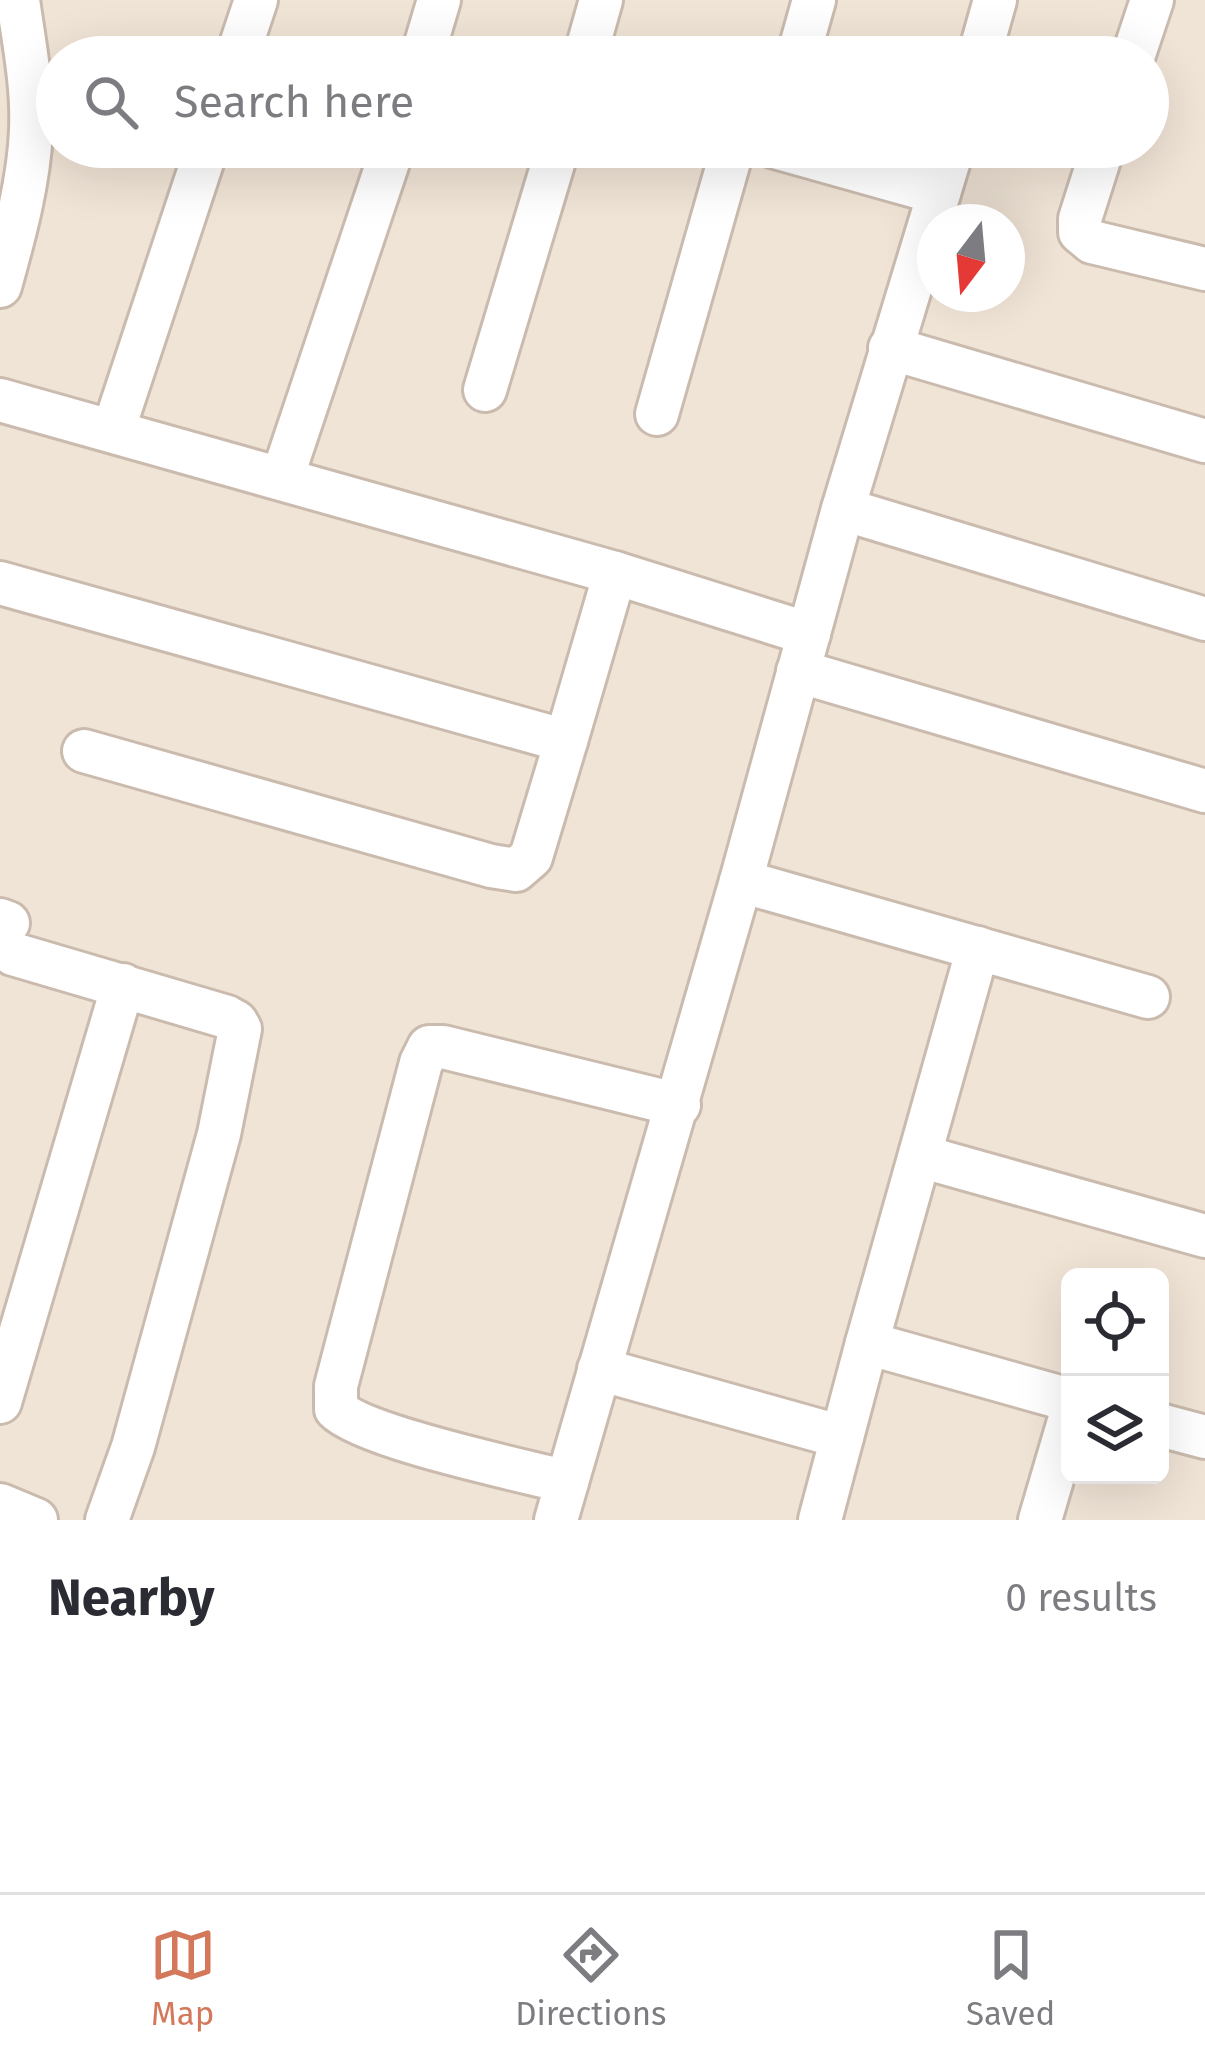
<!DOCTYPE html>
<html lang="en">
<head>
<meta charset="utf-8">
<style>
	:root { --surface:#fff; --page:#f7f7f7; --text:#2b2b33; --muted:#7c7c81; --line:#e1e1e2; --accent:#d4785b }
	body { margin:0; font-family:"Fira Sans",sans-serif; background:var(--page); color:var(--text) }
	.controls { position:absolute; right:36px; bottom:36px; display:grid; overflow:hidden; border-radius:18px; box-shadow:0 12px 48px #0002 }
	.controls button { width:108px; height:108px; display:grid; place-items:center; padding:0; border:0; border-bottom:3px solid var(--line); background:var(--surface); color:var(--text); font:60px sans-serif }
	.compass { position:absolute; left:917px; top:204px; width:108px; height:108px; border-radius:50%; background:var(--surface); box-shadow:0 12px 48px #0002; rotate:196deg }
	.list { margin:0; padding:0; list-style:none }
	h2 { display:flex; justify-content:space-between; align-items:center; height:156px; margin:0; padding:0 48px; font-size:51px }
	h2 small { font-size:39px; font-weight:400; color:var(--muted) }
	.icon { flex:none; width:66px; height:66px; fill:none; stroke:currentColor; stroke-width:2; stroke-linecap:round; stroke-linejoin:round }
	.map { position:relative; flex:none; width:1205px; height:1520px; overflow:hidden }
	.search { position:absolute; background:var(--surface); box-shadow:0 12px 48px #0002; left:36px; right:36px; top:36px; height:132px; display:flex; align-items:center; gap:30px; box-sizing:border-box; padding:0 42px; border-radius:66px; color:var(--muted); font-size:45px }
	.sheet { height:372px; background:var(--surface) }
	nav { display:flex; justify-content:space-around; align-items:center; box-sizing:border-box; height:168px; border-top:3px solid var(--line); background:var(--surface); font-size:33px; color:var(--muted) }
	nav a { display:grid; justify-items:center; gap:6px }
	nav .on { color:var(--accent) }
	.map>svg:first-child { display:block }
	.residential { fill:#f0e4d6; fill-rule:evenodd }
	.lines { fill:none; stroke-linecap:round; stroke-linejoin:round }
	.minor-casing { stroke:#cabbae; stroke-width:48 }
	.minor { stroke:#fff; stroke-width:42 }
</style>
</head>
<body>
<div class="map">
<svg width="1205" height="1520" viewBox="0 0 1205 1520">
	<rect width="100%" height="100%" fill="#f9f2e7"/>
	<!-- residential -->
	<path class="residential" d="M0,0H1205V1520H0ZM57,57H1148V147H57ZM935,222H1007V294H935ZM1070,1277H1160V1475H1070Z"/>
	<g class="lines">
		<defs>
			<g id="minor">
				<polyline points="237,57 256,0"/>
				<polyline points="422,57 439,0"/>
				<polyline points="585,57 601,0"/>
				<polyline points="798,57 814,0"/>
				<polyline points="979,57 995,0"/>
				<polyline points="1133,57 1152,0"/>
				<polyline points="775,147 939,193"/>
				<polyline points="953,147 843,509 741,881 1148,997"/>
				<polyline points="1103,147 1080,219 1080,232 1092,242 1205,269"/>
				<path d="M0,286C14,236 29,182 31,130C33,87 24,43 18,0"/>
				<polyline points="890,348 1205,441"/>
				<polyline points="485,390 558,147"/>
				<polyline points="0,400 615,573 809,634"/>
				<polyline points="657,414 733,147"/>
				<polyline points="113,431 207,147"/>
				<polyline points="282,478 393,147"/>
				<polyline points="843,509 1205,619"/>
				<polyline points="0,583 566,741 615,573"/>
				<polyline points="798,671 1205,791"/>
				<polyline points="84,751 491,866 516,870 531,857 566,741"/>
				<polyline points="0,920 8,923"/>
				<polyline points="978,948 867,1343 1070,1400"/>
				<polyline points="13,954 227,1017 236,1022 240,1029 219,1134 133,1447 107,1520"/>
				<polyline points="920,1156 1205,1236"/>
				<polyline points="599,1369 842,1437"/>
				<polyline points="0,1402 123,985"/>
				<polyline points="1160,1425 1205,1437"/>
				<path d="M567,1482C521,1470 363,1437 336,1409V1386L421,1063L429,1047H443L679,1105"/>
				<polyline points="0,1505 36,1520"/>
				<polyline points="556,1520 741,881"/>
				<polyline points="820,1520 867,1343"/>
				<polyline points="1040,1520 1070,1418"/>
			</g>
		</defs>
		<!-- minor casing -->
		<use href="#minor" class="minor-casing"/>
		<!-- minor -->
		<use href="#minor" class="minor"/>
	</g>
</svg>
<div class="controls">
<button><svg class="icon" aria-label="locate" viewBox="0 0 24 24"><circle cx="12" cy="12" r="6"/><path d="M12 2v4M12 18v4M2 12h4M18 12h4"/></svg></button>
<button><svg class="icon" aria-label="layers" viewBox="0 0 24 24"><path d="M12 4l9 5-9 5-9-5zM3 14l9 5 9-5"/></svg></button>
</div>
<svg class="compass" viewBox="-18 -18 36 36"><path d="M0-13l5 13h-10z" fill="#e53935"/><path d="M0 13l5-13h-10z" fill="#7c7c81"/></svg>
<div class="search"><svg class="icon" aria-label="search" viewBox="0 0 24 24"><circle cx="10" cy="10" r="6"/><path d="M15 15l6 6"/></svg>Search here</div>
</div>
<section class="sheet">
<h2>Nearby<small>0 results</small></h2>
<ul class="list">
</ul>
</section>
<nav>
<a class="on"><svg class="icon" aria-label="map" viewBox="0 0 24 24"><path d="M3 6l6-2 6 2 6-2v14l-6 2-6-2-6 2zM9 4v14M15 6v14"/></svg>Map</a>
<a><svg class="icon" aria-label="directions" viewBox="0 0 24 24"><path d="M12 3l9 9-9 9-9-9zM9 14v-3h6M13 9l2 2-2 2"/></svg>Directions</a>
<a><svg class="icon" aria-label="saved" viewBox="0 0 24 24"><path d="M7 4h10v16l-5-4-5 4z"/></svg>Saved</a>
</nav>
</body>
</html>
